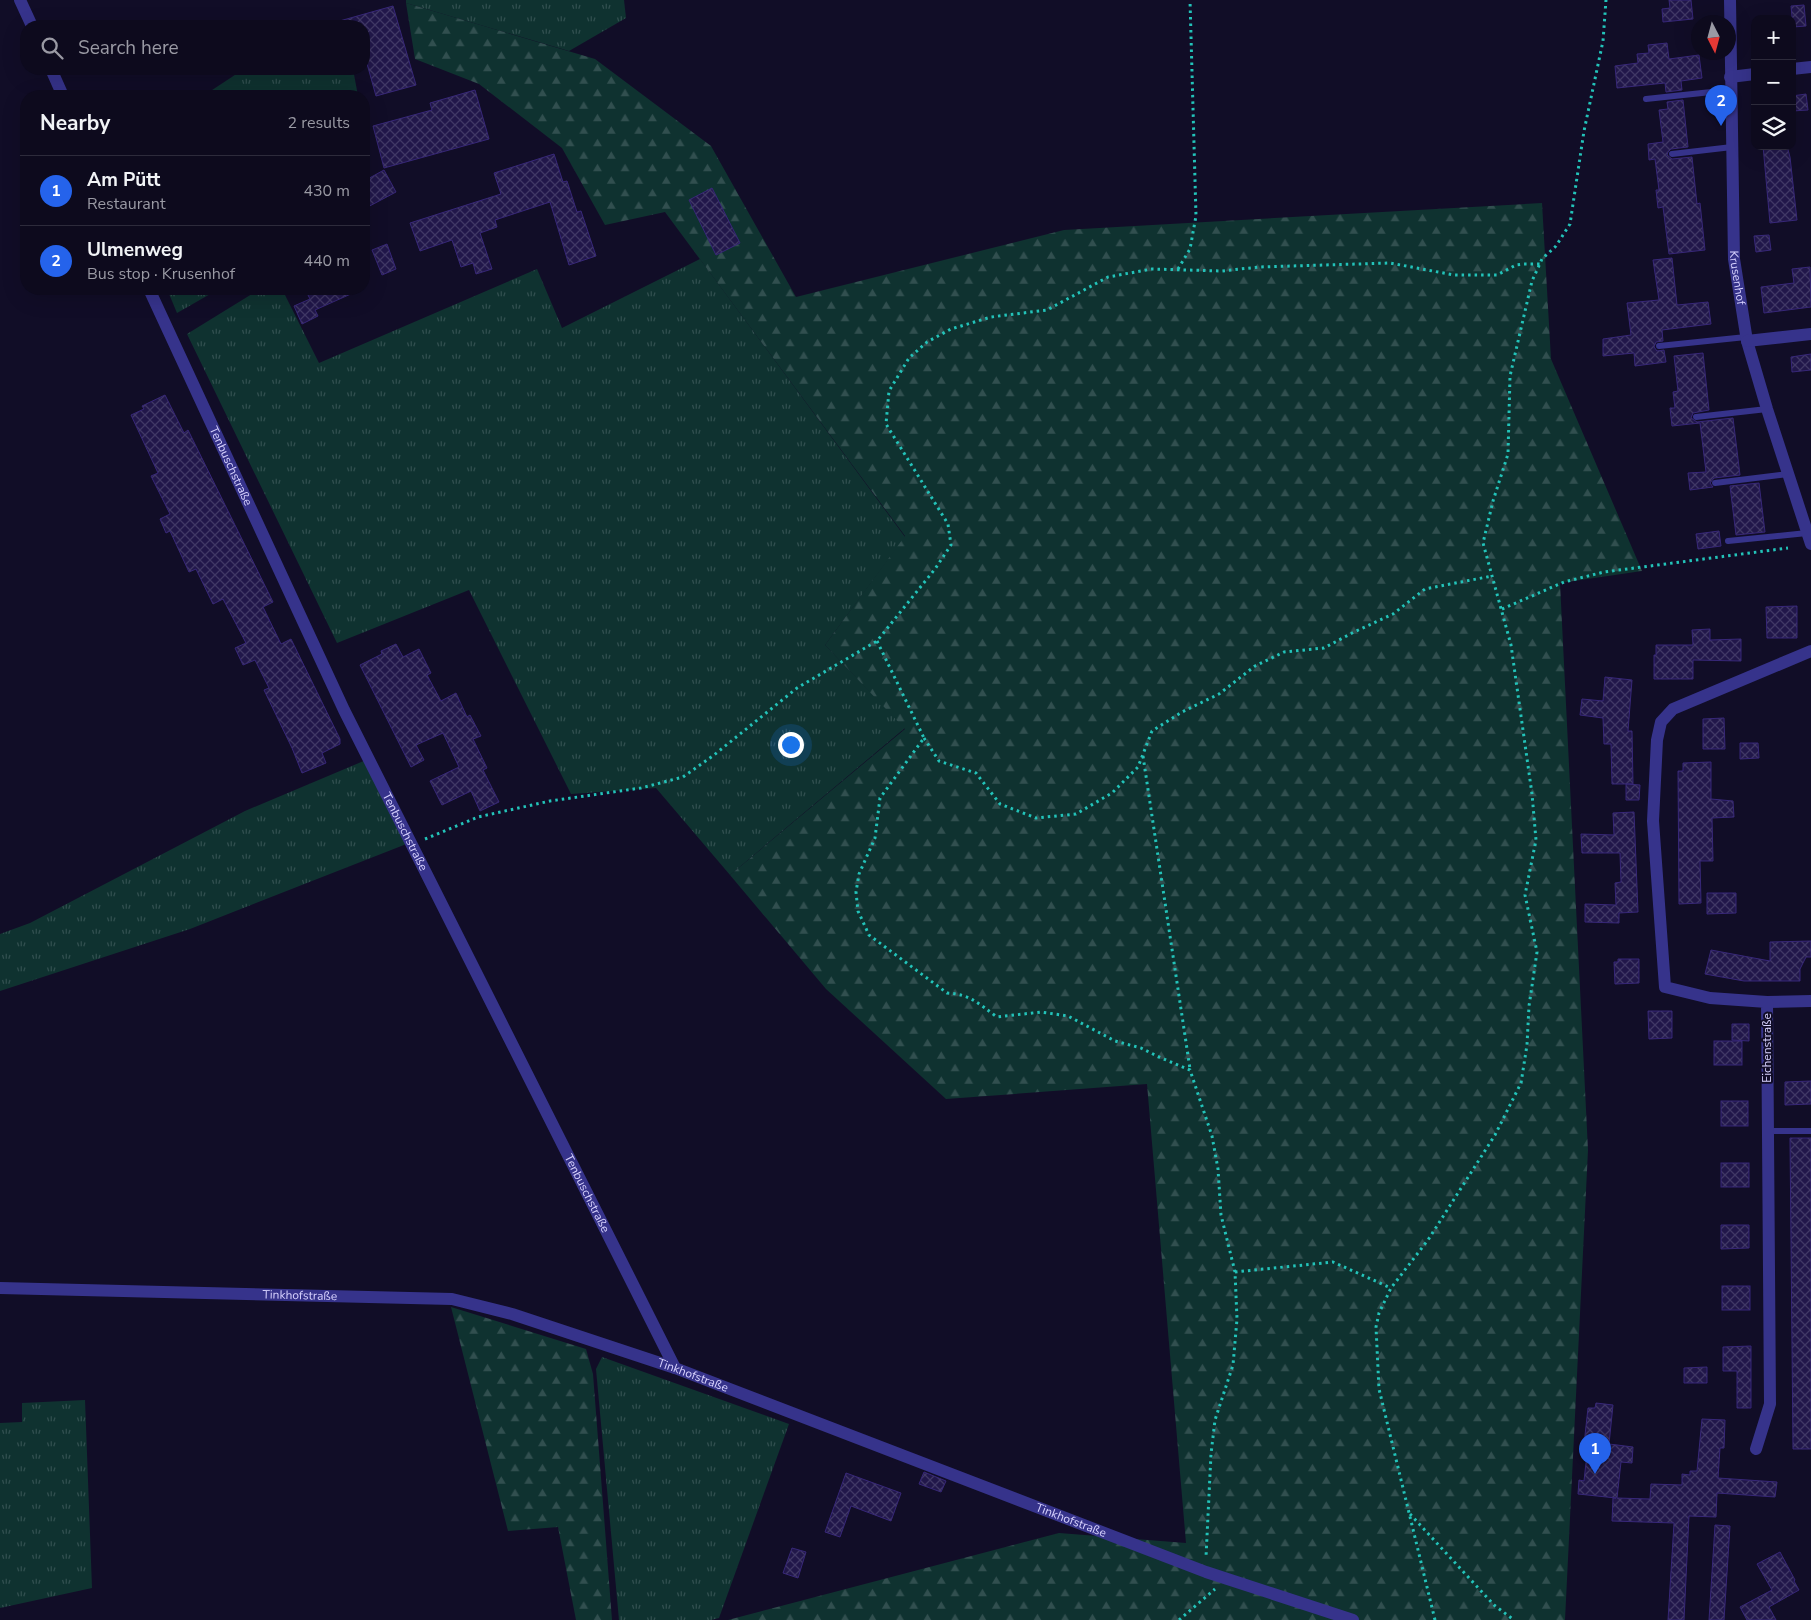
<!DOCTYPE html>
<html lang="en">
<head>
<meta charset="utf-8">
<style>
	:root { --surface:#0d0a1d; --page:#161326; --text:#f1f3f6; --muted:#9a9aa4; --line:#2d2b3b; --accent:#2563eb }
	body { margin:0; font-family:"Nunito Sans",sans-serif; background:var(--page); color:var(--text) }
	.controls { position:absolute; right:15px; top:15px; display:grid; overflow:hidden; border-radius:10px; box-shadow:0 5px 20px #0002 }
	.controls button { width:45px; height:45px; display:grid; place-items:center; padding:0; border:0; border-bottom:1px solid var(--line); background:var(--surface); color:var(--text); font:25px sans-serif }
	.compass { position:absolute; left:1691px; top:15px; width:45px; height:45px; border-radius:50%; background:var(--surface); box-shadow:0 5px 20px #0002; rotate:174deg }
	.you { position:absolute; left:790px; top:744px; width:18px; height:18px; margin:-12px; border:4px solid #fff; border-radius:50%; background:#1a73e8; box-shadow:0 0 0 8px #1a73e833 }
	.badge { display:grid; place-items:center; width:32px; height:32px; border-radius:50%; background:var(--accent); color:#fff; font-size:16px; font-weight:700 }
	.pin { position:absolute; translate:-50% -41px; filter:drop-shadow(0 1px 2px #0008) }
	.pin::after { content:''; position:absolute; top:26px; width:18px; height:15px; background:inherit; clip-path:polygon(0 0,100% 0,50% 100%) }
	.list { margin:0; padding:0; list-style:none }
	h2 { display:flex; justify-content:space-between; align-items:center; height:65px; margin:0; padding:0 20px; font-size:21px }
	h2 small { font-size:16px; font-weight:400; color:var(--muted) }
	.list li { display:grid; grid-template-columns:32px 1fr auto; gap:15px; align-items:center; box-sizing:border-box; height:70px; padding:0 20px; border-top:1px solid var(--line) }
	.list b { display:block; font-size:19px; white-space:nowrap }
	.list p { margin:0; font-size:16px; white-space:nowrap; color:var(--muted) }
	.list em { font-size:16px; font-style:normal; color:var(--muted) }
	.icon { flex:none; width:28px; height:28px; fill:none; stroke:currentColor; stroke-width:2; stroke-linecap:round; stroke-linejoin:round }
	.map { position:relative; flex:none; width:1811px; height:1620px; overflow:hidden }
	.search { position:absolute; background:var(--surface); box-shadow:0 5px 20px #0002; left:20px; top:20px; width:350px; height:55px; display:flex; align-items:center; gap:12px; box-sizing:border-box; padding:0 18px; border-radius:20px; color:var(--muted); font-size:19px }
	.panel { position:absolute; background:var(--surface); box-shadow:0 5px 20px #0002; left:20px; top:90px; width:350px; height:205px; border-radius:20px }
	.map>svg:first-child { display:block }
	.grass { fill:url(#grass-tufts) }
	.forest { fill:url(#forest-firs) }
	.building { fill:url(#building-cross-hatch); stroke:#372778 }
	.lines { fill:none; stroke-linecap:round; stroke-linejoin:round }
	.path { stroke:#23c3b9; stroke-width:3; stroke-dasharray:2.5 4; stroke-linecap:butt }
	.service { stroke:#36338b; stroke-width:6 }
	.minor { stroke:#36338b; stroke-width:12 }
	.labels { text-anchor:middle; stroke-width:4; stroke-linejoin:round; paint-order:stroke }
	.street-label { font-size:12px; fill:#d8d3ff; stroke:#110d27 }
</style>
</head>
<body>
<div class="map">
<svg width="1811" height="1620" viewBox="0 0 1811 1620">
	<defs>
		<pattern id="grass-tufts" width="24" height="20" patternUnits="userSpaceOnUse" patternTransform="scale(1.25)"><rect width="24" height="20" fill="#0f3230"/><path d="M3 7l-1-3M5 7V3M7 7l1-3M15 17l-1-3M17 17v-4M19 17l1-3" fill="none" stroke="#314f4f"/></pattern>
		<pattern id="forest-firs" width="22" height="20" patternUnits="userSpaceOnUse" patternTransform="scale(1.25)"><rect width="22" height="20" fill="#0f3230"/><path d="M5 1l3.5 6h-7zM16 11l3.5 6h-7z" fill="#314f4f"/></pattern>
		<pattern id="building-cross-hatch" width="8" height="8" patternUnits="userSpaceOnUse" patternTransform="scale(1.25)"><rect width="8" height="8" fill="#21174a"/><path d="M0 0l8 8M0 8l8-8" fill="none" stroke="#403865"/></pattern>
	</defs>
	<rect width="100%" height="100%" fill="#110d27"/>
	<!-- grass -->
	<g class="grass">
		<polygon points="406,0 624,0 626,18 569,51 406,3"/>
		<polygon points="244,69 353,69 358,96 248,96 247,95 245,96 203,96"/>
		<polygon points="700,259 905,537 825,645 905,728 730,875 656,788 571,794 469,590 337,643 187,334 260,289 282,289 319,363 537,269 562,328"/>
		<polygon points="167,289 219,289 177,313"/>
		<polygon points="366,760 409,843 190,929 0,991 0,934 30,923 245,811"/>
		<polygon points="602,1357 789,1424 719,1618 711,1620 619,1620 596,1369"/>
		<polygon points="85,1400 92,1588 0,1608 0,1423 22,1422 22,1403"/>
	</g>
	<!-- forest -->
	<g class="forest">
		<polygon points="406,3 595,59 711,146 796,297 1064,230 1542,203 1551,359 1642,571 1560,583 1588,1150 1565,1620 728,1620 1059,1533 1186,1543 1147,1084 946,1099 826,989 730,875 905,729 825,645 905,536 665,212 605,225 562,148 479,84 415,59"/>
		<polygon points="451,1307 586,1349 593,1374 612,1620 576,1620 558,1527 508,1531"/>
	</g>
	<!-- building -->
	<g class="building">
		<polygon points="1669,0 1691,0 1693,19 1663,22 1662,9 1670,8"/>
		<polygon points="1804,5 1806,26 1793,27 1791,6"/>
		<polygon points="393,6 416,85 376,96 364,53 364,26 337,26 336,22"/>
		<polygon points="1667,43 1669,59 1699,55 1702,78 1681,81 1682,90 1666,92 1665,83 1617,88 1615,66 1638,63 1637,54 1649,53 1648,45"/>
		<polygon points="475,90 489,139 384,168 373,126 432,110 430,103"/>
		<polygon points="1806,94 1808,110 1792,111 1792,96"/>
		<polygon points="1683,100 1688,147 1671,149 1668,152 1667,155 1672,159 1692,157 1697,204 1700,203 1705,250 1669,254 1663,207 1658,208 1656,190 1659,190 1655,159 1649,160 1648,144 1663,142 1659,110 1668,109 1667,102"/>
		<polygon points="1763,146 1787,146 1790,157 1797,220 1770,223"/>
		<polygon points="554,154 563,182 567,181 577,212 581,211 596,256 569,265 550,202 495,220 497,227 480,233 492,269 476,274 473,263 461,267 452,240 420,251 410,223 501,194 494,173"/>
		<polygon points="384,170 396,192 364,209 364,181"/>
		<polygon points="712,188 740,243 716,255 689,200"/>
		<polygon points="1769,235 1771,250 1756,252 1754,236"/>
		<polygon points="387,244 396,269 382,275 372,250"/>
		<polygon points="1672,258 1677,305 1708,302 1711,324 1662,330 1663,341 1656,342 1654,347 1657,351 1664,350 1666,362 1635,366 1634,353 1603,356 1603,339 1631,335 1627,303 1659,300 1653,260"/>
		<polygon points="1810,267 1811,307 1764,313 1761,287 1794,283 1792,269"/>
		<polygon points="305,289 362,289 315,310 318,316 302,324 294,306 310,299"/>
		<polygon points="1703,353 1709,410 1693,413 1691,418 1697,422 1733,418 1740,475 1714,478 1710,483 1713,487 1690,490 1688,473 1706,472 1700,423 1672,426 1670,408 1675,408 1673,392 1678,391 1674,356"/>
		<polygon points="1811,354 1811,370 1792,372 1791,357"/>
		<polygon points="165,395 184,433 188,430 273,602 263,607 281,644 291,639 340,739 340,744 322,753 326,763 302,773 292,748 264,690 269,688 255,660 243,665 235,648 246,643 223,599 213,604 196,569 189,572 170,531 166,533 160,519 170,514 151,476 158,473 131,415 144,409 142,406"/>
		<polygon points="1759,483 1765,532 1736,535 1730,486"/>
		<polygon points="1719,531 1721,546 1698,549 1696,534"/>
		<polygon points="1797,606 1797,638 1767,638 1766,607"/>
		<polygon points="1710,629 1710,640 1741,639 1741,661 1693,660 1693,679 1654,679 1654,655 1656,655 1656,645 1693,645 1692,630"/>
		<polygon points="396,644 403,657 419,649 431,673 427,675 441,701 456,693 467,717 470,715 481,736 473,739 487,768 483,770 499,802 480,811 471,791 442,805 430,781 459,767 443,733 416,745 424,760 411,767 360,665 382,654 381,651"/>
		<polygon points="1605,677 1632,680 1628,731 1632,731 1633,784 1612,784 1611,744 1604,744 1603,718 1580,715 1582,699 1603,701"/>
		<polygon points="1724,718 1725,749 1703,749 1703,719"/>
		<polygon points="1740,743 1758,743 1759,758 1740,759"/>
		<polygon points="1711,762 1711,799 1733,801 1734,817 1712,818 1713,861 1700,861 1701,903 1679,904 1678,771 1683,771 1683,763"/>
		<polygon points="1626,784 1640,785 1639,800 1626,800"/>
		<polygon points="1634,812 1638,912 1619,913 1619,923 1585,922 1585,904 1616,905 1615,883 1621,882 1620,853 1582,853 1581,834 1614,835 1613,813"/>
		<polygon points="1707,893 1736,893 1736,913 1707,914"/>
		<polygon points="1811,941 1811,957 1806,957 1800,969 1800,981 1744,981 1705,974 1711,950 1770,961 1770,942"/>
		<polygon points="1618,959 1639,959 1639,983 1615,984 1614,962 1618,962"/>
		<polygon points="1648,1011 1672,1011 1672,1038 1649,1039"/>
		<polygon points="1732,1024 1749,1024 1749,1041 1732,1040"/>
		<rect x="1714" y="1041" width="28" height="24"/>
		<polygon points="1811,1081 1811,1104 1785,1105 1785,1082"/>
		<rect x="1721" y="1101" width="27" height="25"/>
		<polygon points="1790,1138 1811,1138 1811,1449 1793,1449"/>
		<rect x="1721" y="1163" width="28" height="24"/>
		<polygon points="1721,1225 1749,1225 1749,1248 1721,1249"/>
		<rect x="1722" y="1286" width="28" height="24"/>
		<polygon points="1751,1346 1751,1408 1737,1408 1737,1371 1723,1371 1723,1347"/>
		<polygon points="1707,1367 1707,1383 1684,1383 1684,1368"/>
		<polygon points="1596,1403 1613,1405 1609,1444 1633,1447 1632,1463 1621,1462 1617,1498 1650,1499 1651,1484 1682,1485 1682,1474 1690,1475 1690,1471 1697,1471 1702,1419 1725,1420 1724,1448 1720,1448 1718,1478 1777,1482 1775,1497 1717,1493 1716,1517 1689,1516 1684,1620 1668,1620 1674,1523 1612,1521 1613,1498 1616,1498 1578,1494 1579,1480 1584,1481 1587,1453 1583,1453 1588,1408 1595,1408"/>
		<polygon points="924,1472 946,1481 941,1492 919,1484"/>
		<polygon points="846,1473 901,1493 891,1521 851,1506 840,1537 825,1532"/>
		<polygon points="1715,1525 1730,1526 1724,1620 1709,1620"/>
		<polygon points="792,1548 806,1552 798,1578 783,1573"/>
		<polygon points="1780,1552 1795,1580 1794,1581 1799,1590 1769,1607 1776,1620 1747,1620 1740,1607 1772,1590 1757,1564"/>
	</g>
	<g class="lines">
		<!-- path -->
		<g class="path">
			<polyline points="1178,269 1190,249 1196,216 1190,0"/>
			<polyline points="1502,609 1564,582 1604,572 1788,548"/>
			<path d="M877,641L924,738L880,798L875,838L859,874L856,892L858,911L869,935L947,993C970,994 979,1004 997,1017L1041,1012L1068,1016L1115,1041L1141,1048L1159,1057L1190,1070L1212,1136L1218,1169L1221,1215L1235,1272L1237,1319L1233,1365L1215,1420L1211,1454L1206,1557"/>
			<polyline points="924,738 939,761 976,773 1000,804 1036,818 1076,814 1112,793 1138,767 1152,731 1182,712 1219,694 1255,666 1284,652 1324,648 1354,632 1393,614 1425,589 1492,576"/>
			<polyline points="1143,756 1190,1069"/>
			<polyline points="425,839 478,817 550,801 641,788 683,777 714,755 797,688 877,641 935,569 951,545 948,524 886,424 889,391 909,358 927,342 951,329 991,317 1047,310 1108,277 1152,269 1222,271 1259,267 1390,263 1454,275 1497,275 1516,265 1524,264 1540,264"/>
			<polyline points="1235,1272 1333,1262 1391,1288"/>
			<polyline points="1410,1514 1494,1605 1514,1620"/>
			<polyline points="1179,1620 1215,1589"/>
			<polyline points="1435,1620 1379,1389 1376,1327 1379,1313 1391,1288 1428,1240 1495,1135 1521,1083 1527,1045 1529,1006 1537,952 1525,895 1536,840 1532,794 1511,645 1483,543 1493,501 1508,454 1510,376 1532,281 1542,259 1556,246 1570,224 1584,131 1603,41 1606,0"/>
		</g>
		<!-- service -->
		<g class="service">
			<polyline points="1646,99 1730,90"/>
			<polyline points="1672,154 1732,147"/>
			<polyline points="1659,346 1746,337"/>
			<polyline points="1696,417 1767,409"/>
			<polyline points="1715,483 1788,474"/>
			<polyline points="1728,541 1807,533"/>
			<polyline points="1768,1131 1811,1131"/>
		</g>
		<!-- minor -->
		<g class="minor">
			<polyline points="20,0 32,26"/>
			<path id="s1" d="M1730,0L1734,259L1747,341L1767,409L1811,544"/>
			<polyline points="51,69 63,96"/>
			<polyline points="1792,69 1811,67"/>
			<polyline points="1730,77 1755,74"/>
			<path id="s2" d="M149,289L344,710L675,1368"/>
			<polyline points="1747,341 1811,334"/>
			<polyline points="1767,1002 1811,1001"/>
			<path id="s3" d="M0,1288L452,1299L512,1314L675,1368L1206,1572L1353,1620"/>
			<polyline points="1756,1449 1770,1404 1767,1002 1710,998 1665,987 1653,821 1657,740 1661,722 1673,709 1811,651"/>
		</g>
	</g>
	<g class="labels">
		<!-- street labels -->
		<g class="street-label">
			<text dy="4" stroke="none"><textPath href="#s1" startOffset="278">Krusenhof</textPath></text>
			<text dy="4" stroke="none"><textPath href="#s2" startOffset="195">Tenbuschstraße</textPath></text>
			<text dy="4" stroke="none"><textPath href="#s2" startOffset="600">Tenbuschstraße</textPath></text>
			<text transform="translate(1767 1048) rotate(-90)" y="4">Eichenstraße</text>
			<text dy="4" stroke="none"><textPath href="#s2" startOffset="1005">Tenbuschstraße</textPath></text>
			<text dy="4" stroke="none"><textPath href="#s3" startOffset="300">Tinkhofstraße</textPath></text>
			<text dy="4" stroke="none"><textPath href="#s3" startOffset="705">Tinkhofstraße</textPath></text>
			<text dy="4" stroke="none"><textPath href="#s3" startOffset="1110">Tinkhofstraße</textPath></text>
		</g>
	</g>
</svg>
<div class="controls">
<button>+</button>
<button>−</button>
<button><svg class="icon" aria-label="layers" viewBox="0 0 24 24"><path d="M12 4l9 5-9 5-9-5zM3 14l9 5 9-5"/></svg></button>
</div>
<svg class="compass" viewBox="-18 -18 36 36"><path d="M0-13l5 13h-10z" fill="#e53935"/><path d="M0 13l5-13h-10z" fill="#9a9aa4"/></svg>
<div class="you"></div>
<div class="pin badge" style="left:1595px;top:1474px">1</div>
<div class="pin badge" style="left:1721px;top:126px">2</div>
<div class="search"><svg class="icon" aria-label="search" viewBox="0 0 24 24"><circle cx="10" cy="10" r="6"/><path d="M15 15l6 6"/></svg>Search here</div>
<section class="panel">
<h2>Nearby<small>2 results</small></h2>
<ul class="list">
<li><span class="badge">1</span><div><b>Am Pütt</b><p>Restaurant</p></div><em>430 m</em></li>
<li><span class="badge">2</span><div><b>Ulmenweg</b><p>Bus stop · Krusenhof</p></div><em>440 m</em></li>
</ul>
</section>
</div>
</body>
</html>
